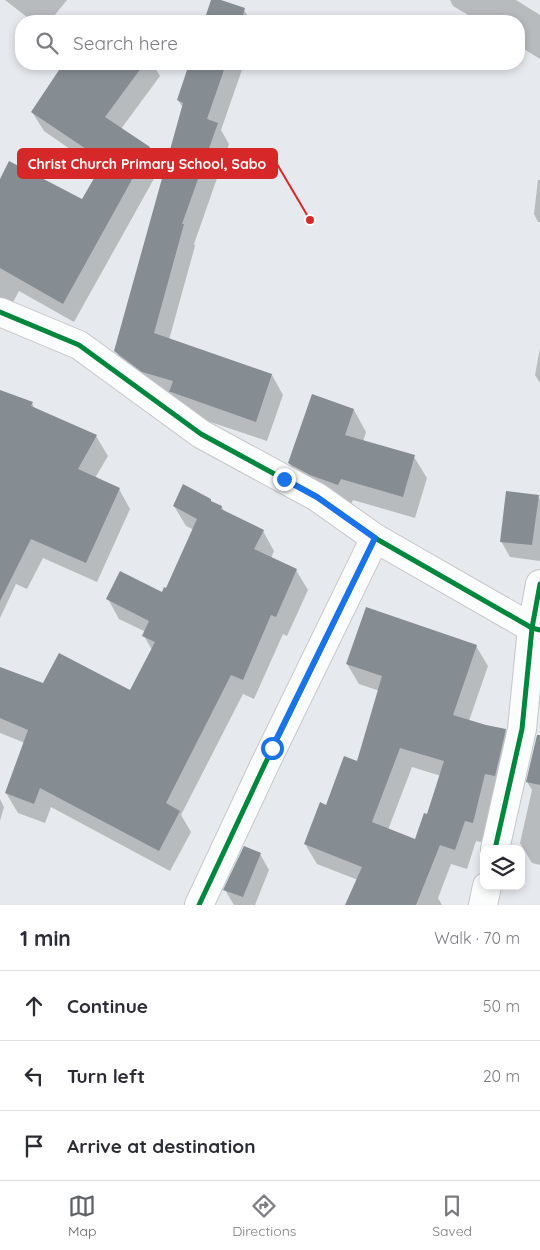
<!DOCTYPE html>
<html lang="en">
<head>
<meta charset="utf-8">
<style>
	:root { --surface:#fff; --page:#f7f7f7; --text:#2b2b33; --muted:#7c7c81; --line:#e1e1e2; --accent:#616467 }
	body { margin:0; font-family:Quicksand,sans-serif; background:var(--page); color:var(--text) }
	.controls { position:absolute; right:15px; bottom:15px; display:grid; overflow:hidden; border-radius:10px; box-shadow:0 2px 8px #0003 }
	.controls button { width:45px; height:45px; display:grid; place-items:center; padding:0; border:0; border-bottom:1px solid var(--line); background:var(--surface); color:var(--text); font:25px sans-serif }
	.stop { position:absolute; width:15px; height:15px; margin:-11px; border:4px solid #1a73e8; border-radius:50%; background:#fff }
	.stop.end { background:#1a73e8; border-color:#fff; box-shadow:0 1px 5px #0008 }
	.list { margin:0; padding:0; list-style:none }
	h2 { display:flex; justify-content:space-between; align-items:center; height:65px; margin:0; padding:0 20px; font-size:21px }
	h2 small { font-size:16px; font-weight:400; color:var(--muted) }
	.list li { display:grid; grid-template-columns:32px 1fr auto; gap:15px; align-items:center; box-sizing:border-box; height:70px; padding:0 20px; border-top:1px solid var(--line) }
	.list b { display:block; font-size:19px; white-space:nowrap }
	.list em { font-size:16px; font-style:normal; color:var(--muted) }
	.icon { flex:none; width:28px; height:28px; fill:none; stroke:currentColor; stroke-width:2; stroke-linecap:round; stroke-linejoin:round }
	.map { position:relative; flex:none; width:540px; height:905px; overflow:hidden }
	.search { position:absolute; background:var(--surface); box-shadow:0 2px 8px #0003; left:15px; right:15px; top:15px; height:55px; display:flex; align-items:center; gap:12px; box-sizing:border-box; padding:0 18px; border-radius:20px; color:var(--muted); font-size:19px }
	.sheet { height:275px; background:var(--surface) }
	nav { display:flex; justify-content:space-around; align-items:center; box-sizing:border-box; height:70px; border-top:1px solid var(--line); background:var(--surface); font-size:14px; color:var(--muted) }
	nav a { display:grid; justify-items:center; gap:2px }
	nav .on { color:var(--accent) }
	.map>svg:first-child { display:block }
	.shadow { fill:#0003; fill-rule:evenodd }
	.building { fill:#858c92; fill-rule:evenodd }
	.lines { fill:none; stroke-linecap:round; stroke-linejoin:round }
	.minor-casing { stroke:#c3c7ca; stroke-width:30 }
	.minor { stroke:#fbfcfc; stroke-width:28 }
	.cycleway-casing { stroke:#fff; stroke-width:8 }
	.cycleway { stroke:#00873e; stroke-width:5 }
	.route { stroke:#1a73e8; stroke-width:6 }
	.leader { fill:none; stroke:#d62828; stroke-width:2 }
	.callout-dot { fill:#d62828; stroke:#fff; stroke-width:2 }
	.callout { fill:#d62828; stroke:#d62828; stroke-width:2 }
	.callout-label { font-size:14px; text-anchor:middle; font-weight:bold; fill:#fff }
</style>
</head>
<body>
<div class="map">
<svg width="540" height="905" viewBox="0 0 540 905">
	<rect width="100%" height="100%" fill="#e6eaee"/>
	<!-- shadow -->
	<g class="shadow">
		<polygon points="5,0 67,0 50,21 32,21"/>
		<polygon points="212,0 217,0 244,10 251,21 205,21"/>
		<polygon points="450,0 516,0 540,15 540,59 519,46 519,21 478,21 453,6"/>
		<polygon points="93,16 100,21 90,21"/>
		<polygon points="65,64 153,64 160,76 121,129 149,148 160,168 74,322 19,291 11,306 0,300 0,181 83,201 100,170 44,131 32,112"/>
		<polygon points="191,64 244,64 221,130 229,144 194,244 195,246 169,340 272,375 283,395 267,441 183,413 174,397 155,392 127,372 116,351 183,108 178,100"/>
		<polygon points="538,180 540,180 540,222 538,222 534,214"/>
		<polygon points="540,348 540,383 535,375"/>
		<polygon points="0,391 32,403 35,409 96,436 108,456 95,478 119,489 130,509 97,582 43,558 27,589 16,584 0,618"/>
		<polygon points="354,410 366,432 363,442 414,457 427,478 415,518 353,500 350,506 302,485 289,463"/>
		<polygon points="538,496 540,500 540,561 510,557 501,541"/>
		<polygon points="212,503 222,507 224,512 263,531 274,551 271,558 296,570 308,590 287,636 283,634 254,699 243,694 181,815 191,832 170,871 51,807 45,823 18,813 6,793 25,743 0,733 0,668 43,685 130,692 152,650 144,636 146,632 119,619 108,599 163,594 167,590 194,530 186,526 174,506"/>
		<path d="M476,646L488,666L469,721L505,730L517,750L485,843L476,841L467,869L451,864L438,898L442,905H346L358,880L317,864L305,844L327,806L358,763L380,691L359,684L347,664ZM412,767L441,776L428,816L416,841L388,830Z"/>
		<polygon points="540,737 540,865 532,863 520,843 532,790 527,782"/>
		<polygon points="0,799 4,807 0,821"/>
		<polygon points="260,854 269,870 255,905 234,905 225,890"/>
	</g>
	<!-- building -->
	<g class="building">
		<polygon points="211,0 221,0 245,8 241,21 204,21"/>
		<polygon points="63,64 144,64 105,117 150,147 63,304 0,268 0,179 9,161 82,199 104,161 31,112"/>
		<polygon points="189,64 226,64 207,119 218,123 182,224 184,224 154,333 272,374 256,422 171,392 169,392 173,381 142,372 114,351 183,103 177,100"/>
		<polygon points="0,390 33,402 31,406 97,435 78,469 120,488 86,563 31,539 0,601"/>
		<polygon points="312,394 354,409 345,435 415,455 403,497 341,479 338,485 310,475 288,463"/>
		<polygon points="183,484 211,499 211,501 222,506 221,509 264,530 254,549 297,569 276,617 271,615 243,680 231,675 166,803 180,811 159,851 40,788 34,804 5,793 28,730 0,718 0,667 43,683 59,653 130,690 155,642 142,636 149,621 106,599 120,571 162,592 164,587 166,588 197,519 173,506"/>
		<polygon points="506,491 539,495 532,545 500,542"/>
		<path d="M366,607L477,645L453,715L486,725L506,729L495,776L485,774L473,823L465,821L455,850L440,845L416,905H345L362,867L304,844L320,802L326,805L344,756L357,761L382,676L346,664ZM400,748L444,761L427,814L424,813L415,839L372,822Z"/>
		<polygon points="537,735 540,735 540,785 526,782"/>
		<polygon points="244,846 261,853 243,897 223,890"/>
	</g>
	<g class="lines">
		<defs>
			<g id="minor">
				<polyline points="0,312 79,345 201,434 317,497 375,538 532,628 540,630"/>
				<polyline points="495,849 522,729 532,628 540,584"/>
				<polyline points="199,905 264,766 375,538"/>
				<polyline points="483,905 487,886"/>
			</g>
		</defs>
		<!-- minor casing -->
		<use href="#minor" class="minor-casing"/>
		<!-- minor -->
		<use href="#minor" class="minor"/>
		<defs>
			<g id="cycleway">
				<polyline points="0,312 79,345 201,434 317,497 375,538 532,628 540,630"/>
				<polyline points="495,849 522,729 532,628 540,584"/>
				<polyline points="199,905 264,766 375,538"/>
			</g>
		</defs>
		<!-- cycleway casing -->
		<use href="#cycleway" class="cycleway-casing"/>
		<!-- cycleway -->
		<use href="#cycleway" class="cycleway"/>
	</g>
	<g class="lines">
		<!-- route -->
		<polyline class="route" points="272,748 375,538 317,497 284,479"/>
	</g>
	<!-- callouts -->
	<path class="leader" d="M310 220L277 164"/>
	<circle class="callout-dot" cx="310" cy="220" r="5"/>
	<rect class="callout" x="18" y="149" width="259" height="29" rx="5"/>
	<g class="callout-label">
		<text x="147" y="169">Christ Church Primary School, Sabo</text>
	</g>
</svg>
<div class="controls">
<button><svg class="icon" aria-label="layers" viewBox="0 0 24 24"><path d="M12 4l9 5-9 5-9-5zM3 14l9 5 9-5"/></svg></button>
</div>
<div class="stop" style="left:272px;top:748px"></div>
<div class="stop end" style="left:284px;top:479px"></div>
<div class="search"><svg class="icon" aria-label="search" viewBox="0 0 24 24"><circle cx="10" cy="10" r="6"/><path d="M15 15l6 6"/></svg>Search here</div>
</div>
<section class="sheet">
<h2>1 min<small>Walk · 70 m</small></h2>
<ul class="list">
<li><svg class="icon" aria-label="ahead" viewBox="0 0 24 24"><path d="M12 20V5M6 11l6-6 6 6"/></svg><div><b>Continue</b></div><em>50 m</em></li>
<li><svg class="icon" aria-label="left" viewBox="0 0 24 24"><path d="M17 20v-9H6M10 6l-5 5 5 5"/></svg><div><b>Turn left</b></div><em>20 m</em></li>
<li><svg class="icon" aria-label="arrive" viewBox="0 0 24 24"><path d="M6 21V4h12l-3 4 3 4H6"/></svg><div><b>Arrive at destination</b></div></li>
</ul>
</section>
<nav>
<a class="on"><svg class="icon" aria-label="map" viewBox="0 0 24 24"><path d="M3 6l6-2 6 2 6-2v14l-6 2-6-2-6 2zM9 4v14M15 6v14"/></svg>Map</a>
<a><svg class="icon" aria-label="directions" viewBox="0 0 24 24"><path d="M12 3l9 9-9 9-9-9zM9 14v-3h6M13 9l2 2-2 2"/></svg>Directions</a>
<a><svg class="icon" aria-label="saved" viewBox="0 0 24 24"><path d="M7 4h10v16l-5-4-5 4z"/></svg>Saved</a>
</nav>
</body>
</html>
